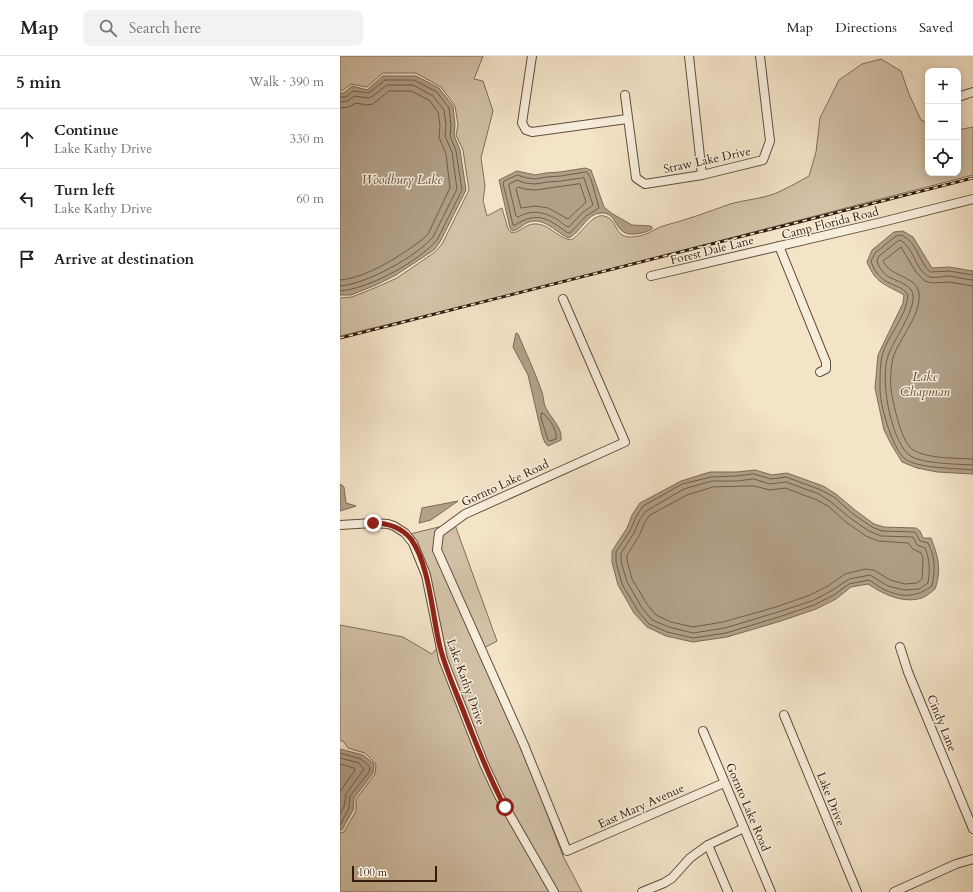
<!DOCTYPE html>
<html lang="en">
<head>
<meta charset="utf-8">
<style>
	:root { --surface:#fff; --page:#f2f2f2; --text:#202124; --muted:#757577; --line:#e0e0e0 }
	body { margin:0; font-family:Cardo,serif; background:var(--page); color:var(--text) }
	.controls { position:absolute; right:12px; top:12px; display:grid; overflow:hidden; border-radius:8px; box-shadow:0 2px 10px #0003 }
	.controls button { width:36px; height:36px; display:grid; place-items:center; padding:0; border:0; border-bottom:1px solid var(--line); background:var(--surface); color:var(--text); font:20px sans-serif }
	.scale { position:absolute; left:12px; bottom:10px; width:85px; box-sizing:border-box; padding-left:4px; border:2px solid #301b0d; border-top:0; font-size:11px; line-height:14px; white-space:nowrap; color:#301b0d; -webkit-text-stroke:3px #f7eddb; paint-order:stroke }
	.stop { position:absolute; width:12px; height:12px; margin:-9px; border:3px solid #8f2418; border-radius:50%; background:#fff }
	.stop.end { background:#8f2418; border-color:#fff; box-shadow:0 1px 4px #0008 }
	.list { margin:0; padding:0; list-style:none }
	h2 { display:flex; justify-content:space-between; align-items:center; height:52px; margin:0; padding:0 16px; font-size:17px }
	h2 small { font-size:13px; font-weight:400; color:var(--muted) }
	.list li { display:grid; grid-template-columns:26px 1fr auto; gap:12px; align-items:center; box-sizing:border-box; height:60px; padding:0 16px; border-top:1px solid var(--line) }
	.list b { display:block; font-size:15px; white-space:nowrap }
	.list p { margin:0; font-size:13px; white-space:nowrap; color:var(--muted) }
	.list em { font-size:13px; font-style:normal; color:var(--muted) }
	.icon { flex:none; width:22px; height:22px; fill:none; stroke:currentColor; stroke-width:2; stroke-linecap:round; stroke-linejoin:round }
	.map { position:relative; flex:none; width:633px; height:836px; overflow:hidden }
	header { display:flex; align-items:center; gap:24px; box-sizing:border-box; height:56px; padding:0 20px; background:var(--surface); border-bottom:1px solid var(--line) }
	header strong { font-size:19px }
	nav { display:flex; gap:22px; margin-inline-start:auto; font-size:14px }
	.search { width:280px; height:36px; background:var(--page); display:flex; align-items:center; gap:10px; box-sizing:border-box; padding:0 14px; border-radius:8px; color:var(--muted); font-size:15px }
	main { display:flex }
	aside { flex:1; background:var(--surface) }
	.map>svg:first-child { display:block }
	.green { fill:#d2c1a7; stroke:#816e5a }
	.water { fill:#b19f88; stroke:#7d6a57 }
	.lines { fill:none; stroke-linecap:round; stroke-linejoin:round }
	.shore { stroke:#705d4a; stroke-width:1 }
	.minor-casing { stroke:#614d3c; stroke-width:10 }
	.minor { stroke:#f7eddb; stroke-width:8 }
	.rail-casing { stroke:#301b0d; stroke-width:3 }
	.rail { stroke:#f7eddb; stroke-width:1.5; stroke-dasharray:4.5; stroke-linecap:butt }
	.route { stroke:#8f2418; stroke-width:5 }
	.labels { text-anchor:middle; stroke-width:3; stroke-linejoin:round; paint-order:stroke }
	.street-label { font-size:12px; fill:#301b0d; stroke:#f7eddb }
	.water-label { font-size:13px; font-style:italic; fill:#64503e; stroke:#f7eddb }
</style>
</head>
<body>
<header>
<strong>Map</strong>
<div class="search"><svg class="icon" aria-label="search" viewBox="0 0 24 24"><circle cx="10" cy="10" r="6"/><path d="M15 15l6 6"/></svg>Search here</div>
<nav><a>Map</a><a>Directions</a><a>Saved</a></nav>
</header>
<main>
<aside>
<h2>5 min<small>Walk · 390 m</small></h2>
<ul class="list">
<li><svg class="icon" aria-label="ahead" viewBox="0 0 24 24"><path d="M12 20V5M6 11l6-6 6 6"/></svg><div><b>Continue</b><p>Lake Kathy Drive</p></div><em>330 m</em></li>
<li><svg class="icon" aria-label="left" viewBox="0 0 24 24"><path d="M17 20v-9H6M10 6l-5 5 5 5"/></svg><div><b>Turn left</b><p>Lake Kathy Drive</p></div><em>60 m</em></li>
<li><svg class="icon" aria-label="arrive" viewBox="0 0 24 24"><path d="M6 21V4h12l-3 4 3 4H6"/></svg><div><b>Arrive at destination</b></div></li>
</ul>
</aside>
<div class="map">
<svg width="633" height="836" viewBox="0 0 633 836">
	<rect width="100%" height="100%" fill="#f3e3c7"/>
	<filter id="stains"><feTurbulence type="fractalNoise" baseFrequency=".005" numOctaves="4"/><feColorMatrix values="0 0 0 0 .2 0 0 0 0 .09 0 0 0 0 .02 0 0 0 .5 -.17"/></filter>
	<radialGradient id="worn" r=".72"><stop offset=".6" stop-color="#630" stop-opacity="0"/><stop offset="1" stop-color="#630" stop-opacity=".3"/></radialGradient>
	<!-- green -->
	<g class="green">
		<path d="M0,0H143L134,23L143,25L153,55L141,102L145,130L143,145L147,160L162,152L168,173L172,177C180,176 185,169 193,168C208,166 217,182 231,184C241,179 252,157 264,160C281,164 271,186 299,180C309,178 314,173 323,170C346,164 368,156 390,148C404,144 420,143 434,138C446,133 458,126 469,120L476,96L480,62L499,24L522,8L541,3L561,15L569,38L581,64L588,67V117H618V74L633,71V119L178,237L0,280V242L12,241L37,231L57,222L95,196L102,188L129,134L123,94L116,79L118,69L115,50L101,31L76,17H43L27,31L11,28L3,34L0,35Z"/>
		<polygon points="115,469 157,585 144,592 101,494 102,479"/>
		<polygon points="103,470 95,494 181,690 204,747 206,755 223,800 242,836 217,836 155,726 111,615 70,478"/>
		<polygon points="0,569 63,581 92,598 97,592 141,709 211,836 0,836 0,777 4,776 16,755 16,743 35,718 36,708 25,697 8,692 3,685 0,685"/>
	</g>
	<!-- water -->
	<g class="water">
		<polygon points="43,20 76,20 99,32 113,50 115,69 114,79 120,94 126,134 100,186 94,194 56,219 36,229 11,239 0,239 0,37 4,37 12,30 27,34"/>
		<path d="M245,112L251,114L264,151L271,157L292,169L310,170L312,171V173C307,176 300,178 294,178C273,180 279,155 260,157C247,158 241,176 229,182C216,177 205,161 189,166C183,168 179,174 172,175L170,172L159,124L177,115L195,119L206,117L220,116Z"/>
		<path d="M563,175L573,181L592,212L609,211L633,215V418L597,416L577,412L562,406L551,388L544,374L535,332L538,299L563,247L564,239C545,228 536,228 527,206L532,194L554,176Z"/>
		<path d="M176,277L178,278C186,297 195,316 202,336C204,342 203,348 207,354C212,363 223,373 221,384L208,390L205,387L202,379L188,319L173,291Z"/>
		<path d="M415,414L432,419L447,417L483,430L496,438L515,454L534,468L544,471L576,472L580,475L583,482H591C598,500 602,514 595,533C591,536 587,540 582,542C563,548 543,538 528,528L511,531L496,543L476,553L441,565L387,581L353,586L326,580L307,571L294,557L278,529L272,506V495L287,472L292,459L300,447L341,425L370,416H397Z"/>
		<polygon points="1,428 4,431 6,447 16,450 0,455 0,429"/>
		<polygon points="118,445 91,464 79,467 82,452"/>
		<polygon points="0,693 23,699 34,708 33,717 14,742 13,754 2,774 0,774"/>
	</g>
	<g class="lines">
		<!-- shore -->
		<g class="shore">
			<path d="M0,41H6L13,35L29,37L45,24H74L97,36L109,52L111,69L110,80L116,95L122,134L97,184C78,206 28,233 0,235"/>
			<path d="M0,46L8,45L14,40L29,42L33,40L47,29H73L93,40L104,54L106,69L105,80L112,96L117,133L93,181C76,201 26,228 0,230"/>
			<path d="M0,52L9,51L16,47L26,49L33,48L49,35H71L89,44L98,56L100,69L99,81L106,98L110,132L88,178L83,183C62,199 27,222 0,224"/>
			<path d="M247,116L251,123L259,152L246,160L230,177H228C207,162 198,155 175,169H173L163,127L164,125L177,119L187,122L195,123L207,121L221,120Z"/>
			<path d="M244,122L253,149L242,157L229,171C225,170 222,167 218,164C205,156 192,153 178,161L176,160L169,130V128L177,124L185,127L195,128L208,126L221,125Z"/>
			<polygon points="240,128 246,146 228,163 208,152 195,150 181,152 176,133 178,131 185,133 195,134"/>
			<path d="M633,219L609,215L590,216C578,204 578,188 562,179L556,180L535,197L531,205C533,212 538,220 544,224C551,229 564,231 568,239C567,260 547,280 542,300C540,309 540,321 540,331C539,347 552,391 564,402C576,413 617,412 633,414"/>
			<path d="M633,224C625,224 616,220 608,220C601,220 592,224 586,219C574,210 574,192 560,184L558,185L539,200L537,205C538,210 543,217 547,220C555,225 572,228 573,239C575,255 554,283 548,300C540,322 550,381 568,398C578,408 618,408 633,409"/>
			<path d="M633,230L609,226L592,227L585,225L576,216L561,191L543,205C551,222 578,220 579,238C581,260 559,282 553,302C551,309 550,326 551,333C553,347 561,386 573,394C588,403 616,402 633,403"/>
			<path d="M202,357C209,360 218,376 216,383L210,385L208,384L201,362V359Z"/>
			<path d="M414,418L431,423L446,421L481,434L494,441L513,458L532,471L542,475L575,476L580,485L588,487C596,503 595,513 592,530C577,541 562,542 545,534C539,531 534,527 529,524L509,528L494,539L474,549L439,561L386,577L353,582L327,576L309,568L298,555L282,528L276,506V496L290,475L296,461L303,450L342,428L371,421L397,420Z"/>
			<path d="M414,423L430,428L446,426L479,438L491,446L510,462L529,475L541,480L573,481L577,489L585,492C590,504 590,514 588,527L579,533L564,534L548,530L530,519L509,523L491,535L472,545L438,556L385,572L353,577L329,571L312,564L302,552L287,526L281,505V497L294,477L300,463L306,455L344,433L372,425H397Z"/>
			<polygon points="414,430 430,434 445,432 477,444 488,450 506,466 526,480 538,485 568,487 573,493 581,497 583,502 582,523 577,527 565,528 550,524 534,514 525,513 505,518 488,530 470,539 436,551 383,566 353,571 331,566 316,559 307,548 292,523 287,504 287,499 299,480 305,466 310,459 347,439 373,431"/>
			<polyline points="0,697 21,703 30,711 29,716 10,740 9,752 0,769"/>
			<polyline points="0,702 19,707 24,713 6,738 4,751 0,758"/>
			<polyline points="0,708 14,712 15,714 0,736"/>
		</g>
		<defs>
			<g id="minor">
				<polyline points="192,0 182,67 186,74 192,76 287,63"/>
				<polyline points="349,0 362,119"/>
				<polyline points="285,39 296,122 305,128 362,119 423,104 430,85 420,0"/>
				<polyline points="618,41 633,36"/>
				<polyline points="439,190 486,306 486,313 480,316"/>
				<polyline points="311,220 542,166 633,143"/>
				<polyline points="223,243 285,386 125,458 99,477 97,494 184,689 227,795 384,727"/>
				<polyline points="0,469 33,467 48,468 54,470 65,477 73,487 86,519 103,603 144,708 159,740 214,836"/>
				<polyline points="560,591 568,616 633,773"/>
				<polyline points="444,659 517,836"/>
				<polyline points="363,675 431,836"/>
				<polyline points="368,789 388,836"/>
				<polyline points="302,836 324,827 332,822 350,802 368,789 404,772"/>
				<polyline points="554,836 616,808 633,803"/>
			</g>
		</defs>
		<!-- minor casing -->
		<use href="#minor" class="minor-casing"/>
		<!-- minor -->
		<use href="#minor" class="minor"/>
		<defs>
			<polyline id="rail" points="0,282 633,122"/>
		</defs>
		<!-- rail casing -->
		<use href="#rail" class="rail-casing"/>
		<!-- rail -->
		<use href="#rail" class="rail"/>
	</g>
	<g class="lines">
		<!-- route -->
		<path class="route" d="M33,467C48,467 61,471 71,483C90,510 92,559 100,591C106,615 117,638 126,662C138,692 149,722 165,751"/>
	</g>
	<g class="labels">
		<!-- street labels -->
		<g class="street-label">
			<text transform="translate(367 104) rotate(-12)" y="4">Straw Lake Drive</text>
			<text transform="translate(490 167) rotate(-14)" y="4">Camp Florida Road</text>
			<text transform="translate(372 194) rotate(-14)" y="4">Forest Dale Lane</text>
			<text transform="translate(165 427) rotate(-25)" y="4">Gornto Lake Road</text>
			<text transform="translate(126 626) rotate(70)" y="4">Lake Kathy Drive</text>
			<text transform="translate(602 667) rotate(68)" y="4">Cindy Lane</text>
			<text transform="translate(491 743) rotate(68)" y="4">Lake Drive</text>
			<text transform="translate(301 750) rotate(-24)" y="4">East Mary Avenue</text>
			<text transform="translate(408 751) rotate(67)" y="4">Gornto Lake Road</text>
		</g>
		<!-- water labels -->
		<g class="water-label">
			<text x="62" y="128">Woodbury Lake</text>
			<text x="585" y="325">Lake<tspan x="585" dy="15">Chapman</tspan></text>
		</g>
	</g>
	<rect width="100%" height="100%" filter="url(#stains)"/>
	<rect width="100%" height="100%" fill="url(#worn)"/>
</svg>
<div class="controls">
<button>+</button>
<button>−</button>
<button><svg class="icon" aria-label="locate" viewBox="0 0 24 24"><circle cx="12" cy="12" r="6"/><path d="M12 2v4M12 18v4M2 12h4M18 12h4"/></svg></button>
</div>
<div class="scale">100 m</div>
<div class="stop" style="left:165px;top:751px"></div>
<div class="stop end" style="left:33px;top:467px"></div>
</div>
</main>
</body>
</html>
